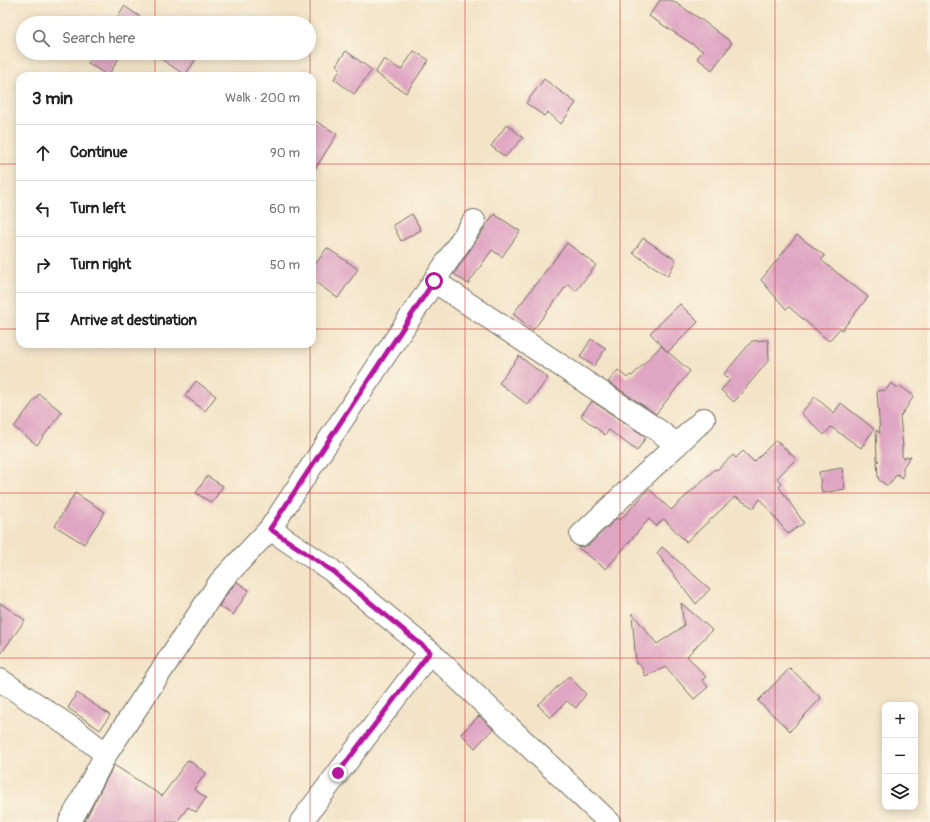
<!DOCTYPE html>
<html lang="en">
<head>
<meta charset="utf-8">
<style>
	:root { --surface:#fff; --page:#f6f6f6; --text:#222; --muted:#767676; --line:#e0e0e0 }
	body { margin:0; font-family:Pangolin,sans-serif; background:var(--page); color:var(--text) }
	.controls { position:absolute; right:12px; bottom:12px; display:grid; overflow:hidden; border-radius:8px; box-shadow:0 2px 10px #0003 }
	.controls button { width:36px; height:36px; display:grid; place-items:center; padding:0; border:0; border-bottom:1px solid var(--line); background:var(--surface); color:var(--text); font:20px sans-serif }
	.stop { position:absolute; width:12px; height:12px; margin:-9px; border:3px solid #b5179e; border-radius:50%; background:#fff }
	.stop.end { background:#b5179e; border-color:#fff; box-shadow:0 1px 4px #0008 }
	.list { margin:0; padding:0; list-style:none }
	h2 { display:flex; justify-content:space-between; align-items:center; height:52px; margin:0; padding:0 16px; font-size:17px }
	h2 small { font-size:13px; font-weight:400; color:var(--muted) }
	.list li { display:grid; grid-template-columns:26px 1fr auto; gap:12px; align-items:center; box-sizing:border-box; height:56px; padding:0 16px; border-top:1px solid var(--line) }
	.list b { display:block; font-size:15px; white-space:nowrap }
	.list em { font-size:13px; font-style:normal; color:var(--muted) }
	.icon { flex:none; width:22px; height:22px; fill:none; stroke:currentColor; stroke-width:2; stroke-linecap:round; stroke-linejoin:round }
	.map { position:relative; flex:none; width:930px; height:822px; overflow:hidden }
	.search { position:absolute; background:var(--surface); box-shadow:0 2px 10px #0003; left:16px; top:16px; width:300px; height:44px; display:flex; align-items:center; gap:10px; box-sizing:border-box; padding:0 14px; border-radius:22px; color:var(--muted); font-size:15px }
	.panel { position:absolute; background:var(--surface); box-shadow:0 2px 10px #0003; left:16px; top:72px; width:300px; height:276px; border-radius:12px }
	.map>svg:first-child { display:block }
	.building { fill:#dfa5c2 }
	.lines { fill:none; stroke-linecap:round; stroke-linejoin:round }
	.minor-casing { stroke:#716c62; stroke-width:24 }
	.minor { stroke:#fff; stroke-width:22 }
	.route { stroke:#b5179e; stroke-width:5 }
	.grid { fill:none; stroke:#d62828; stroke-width:1; stroke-opacity:0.55 }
</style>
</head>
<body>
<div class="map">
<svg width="930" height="822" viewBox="0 0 930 822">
	<rect width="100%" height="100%" fill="#fcf5e5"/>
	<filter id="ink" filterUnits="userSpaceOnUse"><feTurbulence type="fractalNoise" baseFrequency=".025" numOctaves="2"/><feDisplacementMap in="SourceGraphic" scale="8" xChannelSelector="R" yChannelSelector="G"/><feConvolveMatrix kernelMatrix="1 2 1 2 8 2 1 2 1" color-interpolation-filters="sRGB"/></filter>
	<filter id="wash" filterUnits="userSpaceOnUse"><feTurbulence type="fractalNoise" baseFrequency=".012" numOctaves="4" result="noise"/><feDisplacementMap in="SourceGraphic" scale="16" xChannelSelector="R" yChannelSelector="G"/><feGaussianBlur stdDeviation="0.9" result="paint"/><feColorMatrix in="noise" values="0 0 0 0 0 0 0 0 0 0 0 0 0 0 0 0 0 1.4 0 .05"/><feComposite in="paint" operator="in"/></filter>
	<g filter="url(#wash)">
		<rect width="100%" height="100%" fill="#f3e4c8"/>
		<g id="blocks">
			<!-- building -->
			<g class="building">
				<polygon points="660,0 671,0 702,20 732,43 712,70 697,58 703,51 649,16"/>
				<polygon points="124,6 142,18 139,23 114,23"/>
				<polygon points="346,51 372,70 354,94 334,79 341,69 336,65"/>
				<polygon points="414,51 429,60 406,93 375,73 384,59 401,70"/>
				<polygon points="94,53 122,53 108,76 88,63"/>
				<polygon points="152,53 186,53 196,59 185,75"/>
				<polygon points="544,79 576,103 561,124 548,112 544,116 526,103"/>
				<polygon points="312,119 337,134 312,174"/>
				<polygon points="507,124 523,138 505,157 491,146"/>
				<polygon points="412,214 421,230 401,241 393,225"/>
				<polygon points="494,214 520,231 502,257 492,250 468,284 454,274"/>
				<polygon points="797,235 825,256 821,260 868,297 842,330 840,328 829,341 789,307 786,309 761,280"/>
				<polygon points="643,238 676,260 668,276 633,253"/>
				<polygon points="567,243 596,265 576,291 568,284 533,330 513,314"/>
				<polygon points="327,248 358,269 338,298 312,280 312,269"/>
				<polygon points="680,304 698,322 668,352 650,333"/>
				<polygon points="591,339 606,348 594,366 580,357"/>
				<polygon points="768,340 769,360 734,402 721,390 730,380 724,374 752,341"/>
				<polygon points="661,346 690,371 656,414 608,382 618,370 627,378 630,375 632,376"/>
				<polygon points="519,356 548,378 528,405 499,383"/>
				<polygon points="196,381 216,396 205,411 185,396"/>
				<polygon points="891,383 898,388 900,386 914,396 900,417 903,447 902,446 902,458 911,456 903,467 903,478 897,474 888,486 879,480 878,476 877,462 879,461 877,460 876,430 880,433 877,391 886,390"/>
				<polygon points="39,394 62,412 37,445 14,427"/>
				<polygon points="815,397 834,413 841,403 874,429 861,448 831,427 824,435 801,413"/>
				<polygon points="592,401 646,437 637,451 609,430 605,435 581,416"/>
				<polygon points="776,440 796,459 777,478 782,484 779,487 804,523 788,534 760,499 754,508 735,497 686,542 664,519 656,526 649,519 606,569 576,546 583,547 590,544 617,518 620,520 649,489 671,510 715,469 717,470 733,455 736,458 743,451 754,462"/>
				<polygon points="842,468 845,489 822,493 819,472"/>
				<polygon points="207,476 223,486 212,503 196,493"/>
				<polygon points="75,493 105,512 84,544 55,526"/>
				<polygon points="662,547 710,589 696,604 657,553"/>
				<polygon points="237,582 249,590 233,615 219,606 230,590"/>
				<polygon points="0,603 25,620 0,655"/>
				<polygon points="681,603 712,630 687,656 706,677 702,680 708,687 694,699 666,667 645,676 640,664 636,664 632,613 657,644 684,626"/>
				<polygon points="790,668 821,698 790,731 758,701"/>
				<polygon points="569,676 586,694 576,708 567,701 550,718 538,705"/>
				<polygon points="77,693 110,715 100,730 68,708"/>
				<polygon points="479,716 493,729 475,748 461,734"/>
				<polygon points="188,760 206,773 194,789 206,798 196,812 188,807 177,822 84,822 114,765 162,796"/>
			</g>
		</g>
	</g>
	<g filter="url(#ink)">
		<use href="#blocks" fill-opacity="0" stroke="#716c62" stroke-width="1"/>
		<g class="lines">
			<defs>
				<g id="minor">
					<polyline points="434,281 659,431 677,445"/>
					<polyline points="270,529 474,221"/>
					<polyline points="581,535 704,419"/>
					<polyline points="0,680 79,733 106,754 220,582 270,529 331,570 430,652 609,822"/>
					<polyline points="70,822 106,754"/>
					<polyline points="301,822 430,652"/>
				</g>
			</defs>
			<!-- minor casing -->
			<use href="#minor" class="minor-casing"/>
			<!-- minor -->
			<use href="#minor" class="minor"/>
		</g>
	</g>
	<g class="lines" filter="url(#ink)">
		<!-- route -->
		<polyline class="route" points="338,773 430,652 331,570 270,529 434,281"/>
	</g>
	<!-- grid -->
	<path class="grid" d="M155,0V23M310,0V76M465,0V822M620,0V822M775,0V822M155,53V76M0,164H20M312,164H930M0,329H20M312,329H930M155,344V822M310,344V822M0,493H930M0,658H930"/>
</svg>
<div class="controls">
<button>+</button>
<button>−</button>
<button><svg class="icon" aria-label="layers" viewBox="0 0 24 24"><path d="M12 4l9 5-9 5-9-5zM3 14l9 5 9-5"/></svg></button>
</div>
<div class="stop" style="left:434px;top:281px"></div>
<div class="stop end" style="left:338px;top:773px"></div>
<div class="search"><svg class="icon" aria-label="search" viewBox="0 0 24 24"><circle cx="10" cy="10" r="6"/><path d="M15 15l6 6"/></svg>Search here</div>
<section class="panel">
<h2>3 min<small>Walk · 200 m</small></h2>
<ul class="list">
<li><svg class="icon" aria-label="ahead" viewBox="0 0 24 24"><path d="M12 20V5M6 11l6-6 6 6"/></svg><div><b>Continue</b></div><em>90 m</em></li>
<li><svg class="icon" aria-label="left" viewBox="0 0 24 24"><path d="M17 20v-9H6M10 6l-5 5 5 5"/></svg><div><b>Turn left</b></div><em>60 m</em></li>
<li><svg class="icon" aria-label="right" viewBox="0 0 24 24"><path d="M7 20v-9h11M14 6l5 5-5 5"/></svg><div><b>Turn right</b></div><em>50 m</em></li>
<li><svg class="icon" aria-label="arrive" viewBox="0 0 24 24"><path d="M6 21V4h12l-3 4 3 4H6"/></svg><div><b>Arrive at destination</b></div></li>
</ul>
</section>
</div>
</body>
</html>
